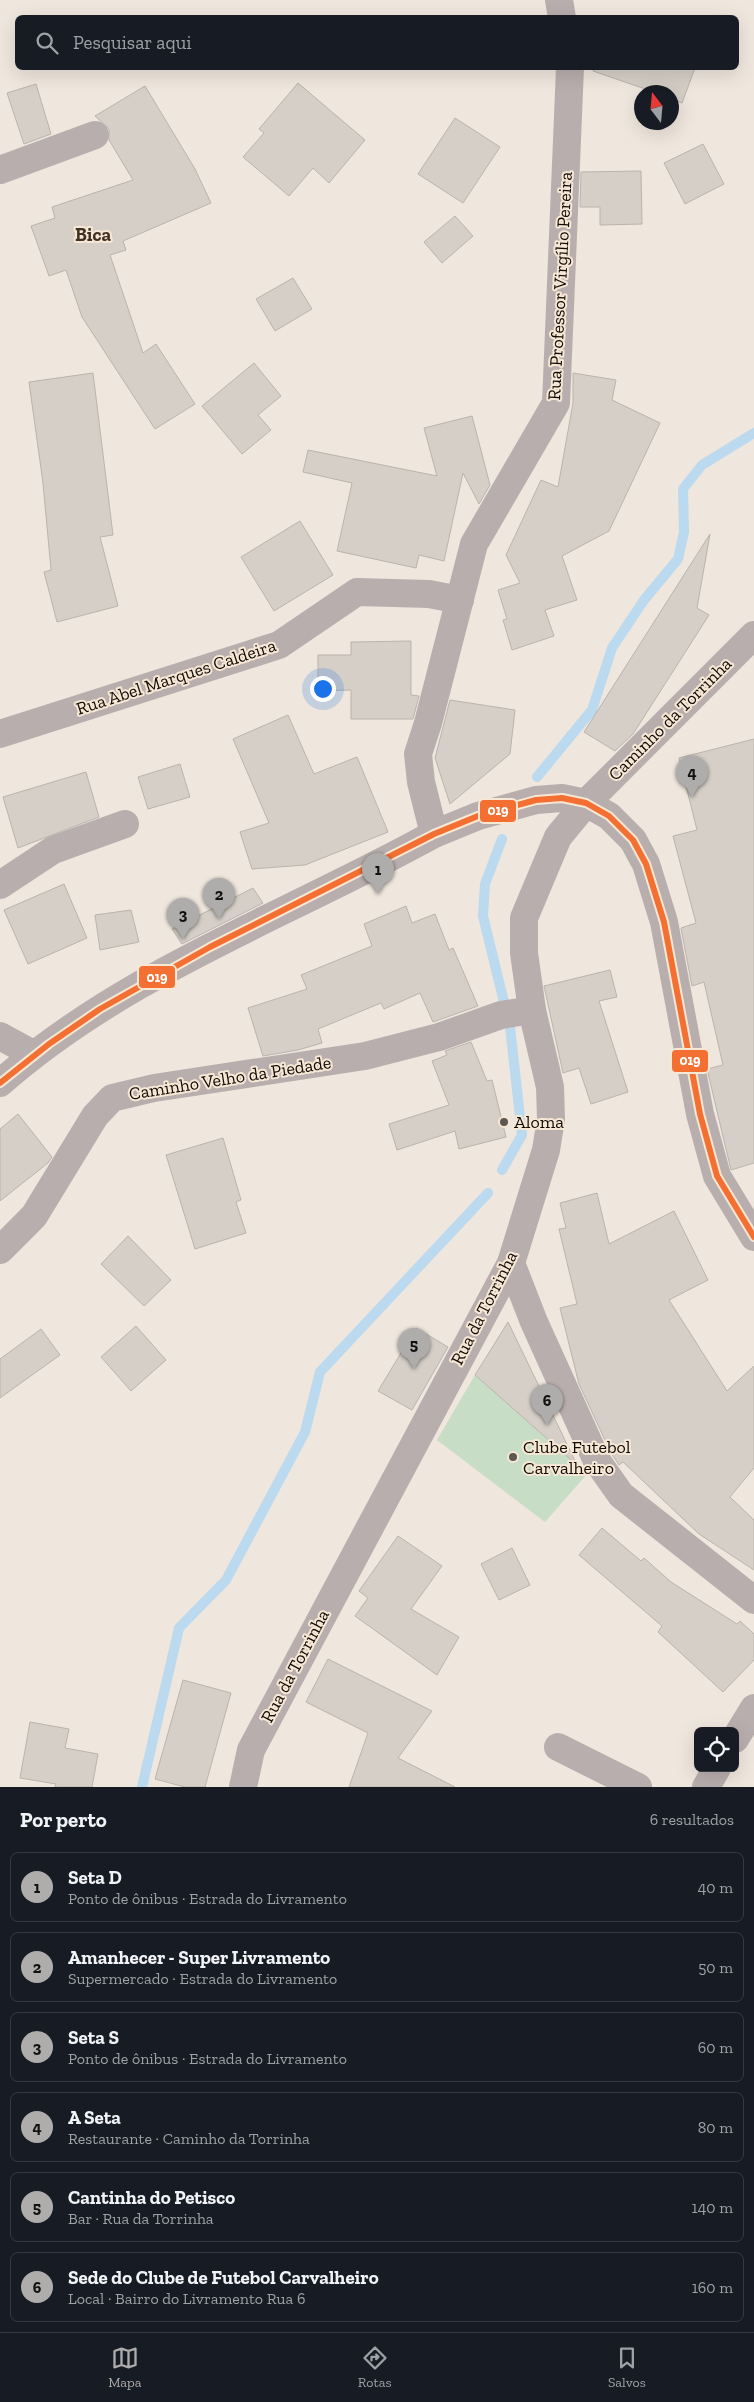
<!DOCTYPE html>
<html lang="pt">
<head>
<meta charset="utf-8">
<style>
	:root { --surface:#171b24; --page:#242831; --text:#f1f3f6; --muted:#9ea1a6; --line:#363941; --accent:#afadac }
	body { margin:0; font-family:"Zilla Slab",serif; background:var(--page); color:var(--text) }
	.controls { position:absolute; right:15px; bottom:15px; display:grid; overflow:hidden; border-radius:8px; box-shadow:0 5px 20px #0002 }
	.controls button { width:45px; height:45px; display:grid; place-items:center; padding:0; border:0; border-bottom:1px solid var(--line); background:var(--surface); color:var(--text); font:25px sans-serif }
	.compass { position:absolute; left:634px; top:85px; width:45px; height:45px; border-radius:50%; background:var(--surface); box-shadow:0 5px 20px #0002; rotate:344deg }
	.you { position:absolute; left:322px; top:688px; width:18px; height:18px; margin:-12px; border:4px solid #fff; border-radius:50%; background:#1a73e8; box-shadow:0 0 0 8px #1a73e833 }
	.badge { display:grid; place-items:center; width:32px; height:32px; border-radius:50%; background:var(--accent); color:#111; font-size:16px; font-weight:700 }
	.pin { position:absolute; translate:-50% -41px; filter:drop-shadow(0 1px 2px #0008) }
	.pin::after { content:''; position:absolute; top:26px; width:18px; height:15px; background:inherit; clip-path:polygon(0 0,100% 0,50% 100%) }
	.list { margin:0; padding:0; list-style:none }
	h2 { display:flex; justify-content:space-between; align-items:center; height:65px; margin:0; padding:0 20px; font-size:21px }
	h2 small { font-size:16px; font-weight:400; color:var(--muted) }
	.list li { display:grid; grid-template-columns:32px 1fr auto; gap:15px; align-items:center; box-sizing:border-box; height:70px; margin:0 10px 10px; padding:0 10px; border:1px solid var(--line); border-radius:8px }
	.list b { display:block; font-size:19px; white-space:nowrap }
	.list p { margin:0; font-size:16px; white-space:nowrap; color:var(--muted) }
	.list em { font-size:16px; font-style:normal; color:var(--muted) }
	.icon { flex:none; width:28px; height:28px; fill:none; stroke:currentColor; stroke-width:2; stroke-linecap:round; stroke-linejoin:round }
	.map { position:relative; flex:none; width:754px; height:1787px; overflow:hidden }
	.search { position:absolute; background:var(--surface); box-shadow:0 5px 20px #0002; left:15px; right:15px; top:15px; height:55px; display:flex; align-items:center; gap:12px; box-sizing:border-box; padding:0 18px; border-radius:8px; color:var(--muted); font-size:19px }
	.sheet { height:545px; background:var(--surface) }
	nav { display:flex; justify-content:space-around; align-items:center; box-sizing:border-box; height:70px; border-top:1px solid var(--line); background:var(--surface); font-size:14px; color:var(--muted) }
	nav a { display:grid; justify-items:center; gap:2px }
	nav .on { color:var(--accent) }
	.map>svg:first-child { display:block }
	.green { fill:#c7ddc5 }
	.lines { fill:none; stroke-linecap:round; stroke-linejoin:round }
	.stream { stroke:#bbd9ef; stroke-width:10 }
	.building { fill:#d5cfc7; stroke:#bbb4ad }
	.minor { stroke:#b9aeae; stroke-width:28 }
	.bus-1-casing { stroke:#f7e7d5; stroke-width:10 }
	.bus-1 { stroke:#f37032; stroke-width:6 }
	.poi-dot { fill:#5e5751; stroke:#f7e7d5; stroke-width:2 }
	.labels { text-anchor:middle; stroke-width:4; stroke-linejoin:round; paint-order:stroke }
	.street-label { font-size:18px; fill:#100a05; stroke:#f7e7d5 }
	.poi-label { font-size:18px; fill:#100a05; stroke:#f7e7d5; text-anchor:start }
	.neighbourhood-label { font-size:19px; font-weight:bold; fill:#3f3224; stroke:#f7e7d5 }
	.line-badge { stroke:#f7e7d5; stroke-width:2 }
	.badge-label { font-size:14px; text-anchor:middle; font-weight:bold; fill:#fff }
</style>
</head>
<body>
<div class="map">
<svg width="754" height="1787" viewBox="0 0 754 1787">
	<rect width="100%" height="100%" fill="#efe6dd"/>
	<!-- green -->
	<polygon class="green" points="475,1375 587,1474 545,1522 437,1440"/>
	<g class="lines">
		<!-- stream -->
		<g class="stream">
			<polyline points="537,777 592,710 612,648 644,600 678,559 684,532 683,489 702,465 754,433"/>
			<polyline points="502,839 485,884 483,916 510,1027 522,1135 502,1170"/>
			<polyline points="142,1787 179,1628 226,1580 305,1432 320,1372 488,1193"/>
		</g>
	</g>
	<!-- building -->
	<g class="building">
		<polygon points="594,68 695,68 682,103 672,99 672,92 654,92 593,71"/>
		<polygon points="298,83 365,140 329,183 313,168 289,196 243,157 264,133 259,129"/>
		<polygon points="36,84 51,134 24,144 7,93"/>
		<polygon points="145,86 195,169 211,203 123,241 126,250 110,255 143,353 156,344 195,404 155,429 82,317 66,270 49,276 31,226 55,218 52,207 133,180 109,140 109,129 95,116"/>
		<polygon points="455,118 500,147 463,203 418,174"/>
		<polygon points="703,144 724,184 685,204 664,163"/>
		<polygon points="641,171 642,224 600,225 600,207 580,207 581,172"/>
		<polygon points="455,216 473,236 442,263 424,242"/>
		<polygon points="293,278 312,309 275,331 256,299"/>
		<polygon points="254,363 281,396 258,415 271,430 242,454 202,406"/>
		<polygon points="93,373 113,535 100,537 118,606 57,622 44,572 51,570 43,483 29,382"/>
		<polygon points="573,373 616,380 612,400 660,423 609,531 562,556 577,600 545,610 554,636 512,650 503,620 507,619 498,590 520,583 506,555 541,480 558,487 573,403"/>
		<polygon points="472,416 490,485 479,504 463,473 444,561 419,555 416,568 337,551 352,483 303,472 308,450 437,476 424,428"/>
		<polygon points="300,521 333,575 274,611 241,557"/>
		<polygon points="710,534 697,608 709,615 633,734 615,751 584,732"/>
		<polygon points="411,641 411,695 419,696 413,719 351,719 351,690 318,691 318,655 351,655 351,642"/>
		<polygon points="450,700 515,710 510,754 450,804 435,758"/>
		<polygon points="288,715 314,774 357,757 388,832 305,865 252,869 240,832 269,823 233,739"/>
		<polygon points="754,739 754,1163 731,1170 707,1069 723,1065 704,982 692,986 681,928 696,923 673,836 697,830 679,758"/>
		<polygon points="180,764 190,797 148,809 138,777"/>
		<polygon points="86,772 99,817 18,848 3,797"/>
		<polygon points="64,884 87,938 28,964 4,910"/>
		<polygon points="253,888 263,903 182,944 172,929"/>
		<polygon points="406,906 412,923 435,914 449,950 453,948 478,1006 433,1022 420,993 384,1009 381,1003 318,1029 322,1043 298,1050 263,1056 248,1008 307,989 301,975 372,946 364,924"/>
		<polygon points="131,910 139,942 100,950 95,915"/>
		<polygon points="610,970 617,997 599,1001 628,1092 591,1104 579,1068 563,1073 544,986"/>
		<polygon points="471,1042 487,1081 492,1080 506,1137 459,1149 455,1131 397,1150 389,1124 449,1105 432,1061 447,1055 445,1051"/>
		<polygon points="18,1114 52,1157 48,1163 0,1201 0,1129"/>
		<polygon points="223,1138 241,1200 236,1202 246,1233 195,1249 166,1155"/>
		<polygon points="597,1193 609,1244 674,1211 708,1280 669,1300 727,1391 754,1366 754,1468 730,1497 754,1520 754,1570 699,1534 623,1462 619,1465 611,1453 579,1384 560,1308 577,1304 559,1229 566,1228 560,1203"/>
		<polygon points="128,1236 171,1280 144,1306 101,1264"/>
		<polygon points="508,1322 577,1465 475,1375"/>
		<polygon points="136,1326 166,1360 131,1391 101,1357"/>
		<polygon points="416,1328 448,1347 412,1410 378,1391"/>
		<polygon points="41,1329 60,1355 0,1398 0,1359"/>
		<polygon points="602,1528 641,1561 644,1558 671,1582 737,1624 740,1621 754,1634 754,1660 723,1692 658,1632 662,1626 579,1555"/>
		<polygon points="398,1536 442,1566 411,1609 459,1637 437,1675 355,1616 368,1598 359,1591"/>
		<polygon points="512,1548 530,1585 499,1600 481,1564"/>
		<polygon points="328,1659 432,1711 398,1758 455,1787 349,1787 368,1733 306,1702"/>
		<polygon points="183,1680 231,1693 205,1787 185,1787 155,1779"/>
		<polygon points="30,1722 69,1729 65,1748 98,1754 92,1787 55,1787 56,1784 20,1778"/>
	</g>
	<g class="lines">
		<!-- minor -->
		<g class="minor">
			<polyline points="559,0 562,18"/>
			<polyline points="0,170 95,135"/>
			<polyline points="0,734 279,645 357,592 429,594 460,600"/>
			<polyline points="434,834 421,782 418,754 428,723 474,544 556,403 570,68"/>
			<polyline points="0,885 53,850 125,824"/>
			<polyline points="0,1036 33,1054"/>
			<path d="M0,1083C126,972 288,915 434,834L478,816L536,800L562,798L586,803L609,816L633,840L646,864L664,922L700,1114L717,1176L754,1237"/>
			<polyline points="0,1250 34,1216 95,1116 112,1098 154,1088 365,1056 439,1037 501,1015 532,1010"/>
			<polyline points="511,1263 534,1322 597,1461 621,1495 754,1600"/>
			<polyline points="735,1739 754,1708"/>
			<polyline points="558,1747 638,1787"/>
			<polyline points="243,1787 251,1750 511,1263 546,1150 551,1119 550,1087 532,1010 524,953 524,918 558,837 586,803 754,635"/>
			<polyline points="706,1787 717,1768"/>
		</g>
		<defs>
			<polyline id="bus-1" points="0,1083 49,1044 100,1009 210,947 434,834 478,816 536,800 562,798 586,803 609,816 633,840 646,864 664,922 700,1114 717,1176 754,1237"/>
		</defs>
		<!-- bus-1 casing -->
		<use href="#bus-1" class="bus-1-casing"/>
		<!-- bus-1 -->
		<use href="#bus-1" class="bus-1"/>
	</g>
	<!-- markers -->
	<g class="poi-dot">
		<circle cx="504" cy="1122" r="5"/>
		<circle cx="513" cy="1457" r="5"/>
	</g>
	<g class="labels">
		<!-- street labels -->
		<g class="street-label">
			<text transform="translate(560 286) rotate(-87)" y="6">Rua Professor Virgílio Pereira</text>
			<text transform="translate(176 677) rotate(-18)" y="6">Rua Abel Marques Caldeira</text>
			<text transform="translate(670 719) rotate(-45)" y="6">Caminho da Torrinha</text>
			<text transform="translate(230 1078) rotate(-9)" y="6">Caminho Velho da Piedade</text>
			<text transform="translate(484 1308) rotate(-63)" y="6">Rua da Torrinha</text>
			<text transform="translate(295 1666) rotate(-62)" y="6">Rua da Torrinha</text>
		</g>
		<!-- poi labels -->
		<g class="poi-label">
			<text x="514" y="1128">Aloma</text>
			<text x="523" y="1453">Clube Futebol<tspan x="523" dy="21">Carvalheiro</tspan></text>
		</g>
		<!-- neighbourhood labels -->
		<g class="neighbourhood-label">
			<text x="93" y="241">Bica</text>
		</g>
	</g>
	<g class="line-badge">
		<rect x="479" y="799" width="38" height="24" rx="5" fill="#f37032"/>
		<rect x="138" y="965" width="38" height="24" rx="5" fill="#f37032"/>
		<rect x="671" y="1049" width="38" height="24" rx="5" fill="#f37032"/>
	</g>
	<g class="badge-label">
		<text x="498" y="815">019</text>
		<text x="157" y="982">019</text>
		<text x="690" y="1065">019</text>
	</g>
</svg>
<div class="controls">
<button><svg class="icon" aria-label="locate" viewBox="0 0 24 24"><circle cx="12" cy="12" r="6"/><path d="M12 2v4M12 18v4M2 12h4M18 12h4"/></svg></button>
</div>
<svg class="compass" viewBox="-18 -18 36 36"><path d="M0-13l5 13h-10z" fill="#e53935"/><path d="M0 13l5-13h-10z" fill="#9ea1a6"/></svg>
<div class="you"></div>
<div class="pin badge" style="left:378px;top:894px">1</div>
<div class="pin badge" style="left:219px;top:919px">2</div>
<div class="pin badge" style="left:183px;top:939px">3</div>
<div class="pin badge" style="left:692px;top:797px">4</div>
<div class="pin badge" style="left:414px;top:1369px">5</div>
<div class="pin badge" style="left:547px;top:1425px">6</div>
<div class="search"><svg class="icon" aria-label="search" viewBox="0 0 24 24"><circle cx="10" cy="10" r="6"/><path d="M15 15l6 6"/></svg>Pesquisar aqui</div>
</div>
<section class="sheet">
<h2>Por perto<small>6 resultados</small></h2>
<ul class="list">
<li><span class="badge">1</span><div><b>Seta D</b><p>Ponto de ônibus · Estrada do Livramento</p></div><em>40 m</em></li>
<li><span class="badge">2</span><div><b>Amanhecer - Super Livramento</b><p>Supermercado · Estrada do Livramento</p></div><em>50 m</em></li>
<li><span class="badge">3</span><div><b>Seta S</b><p>Ponto de ônibus · Estrada do Livramento</p></div><em>60 m</em></li>
<li><span class="badge">4</span><div><b>A Seta</b><p>Restaurante · Caminho da Torrinha</p></div><em>80 m</em></li>
<li><span class="badge">5</span><div><b>Cantinha do Petisco</b><p>Bar · Rua da Torrinha</p></div><em>140 m</em></li>
<li><span class="badge">6</span><div><b>Sede do Clube de Futebol Carvalheiro</b><p>Local · Bairro do Livramento Rua 6</p></div><em>160 m</em></li>
</ul>
</section>
<nav>
<a class="on"><svg class="icon" aria-label="map" viewBox="0 0 24 24"><path d="M3 6l6-2 6 2 6-2v14l-6 2-6-2-6 2zM9 4v14M15 6v14"/></svg>Mapa</a>
<a><svg class="icon" aria-label="directions" viewBox="0 0 24 24"><path d="M12 3l9 9-9 9-9-9zM9 14v-3h6M13 9l2 2-2 2"/></svg>Rotas</a>
<a><svg class="icon" aria-label="saved" viewBox="0 0 24 24"><path d="M7 4h10v16l-5-4-5 4z"/></svg>Salvos</a>
</nav>
</body>
</html>
